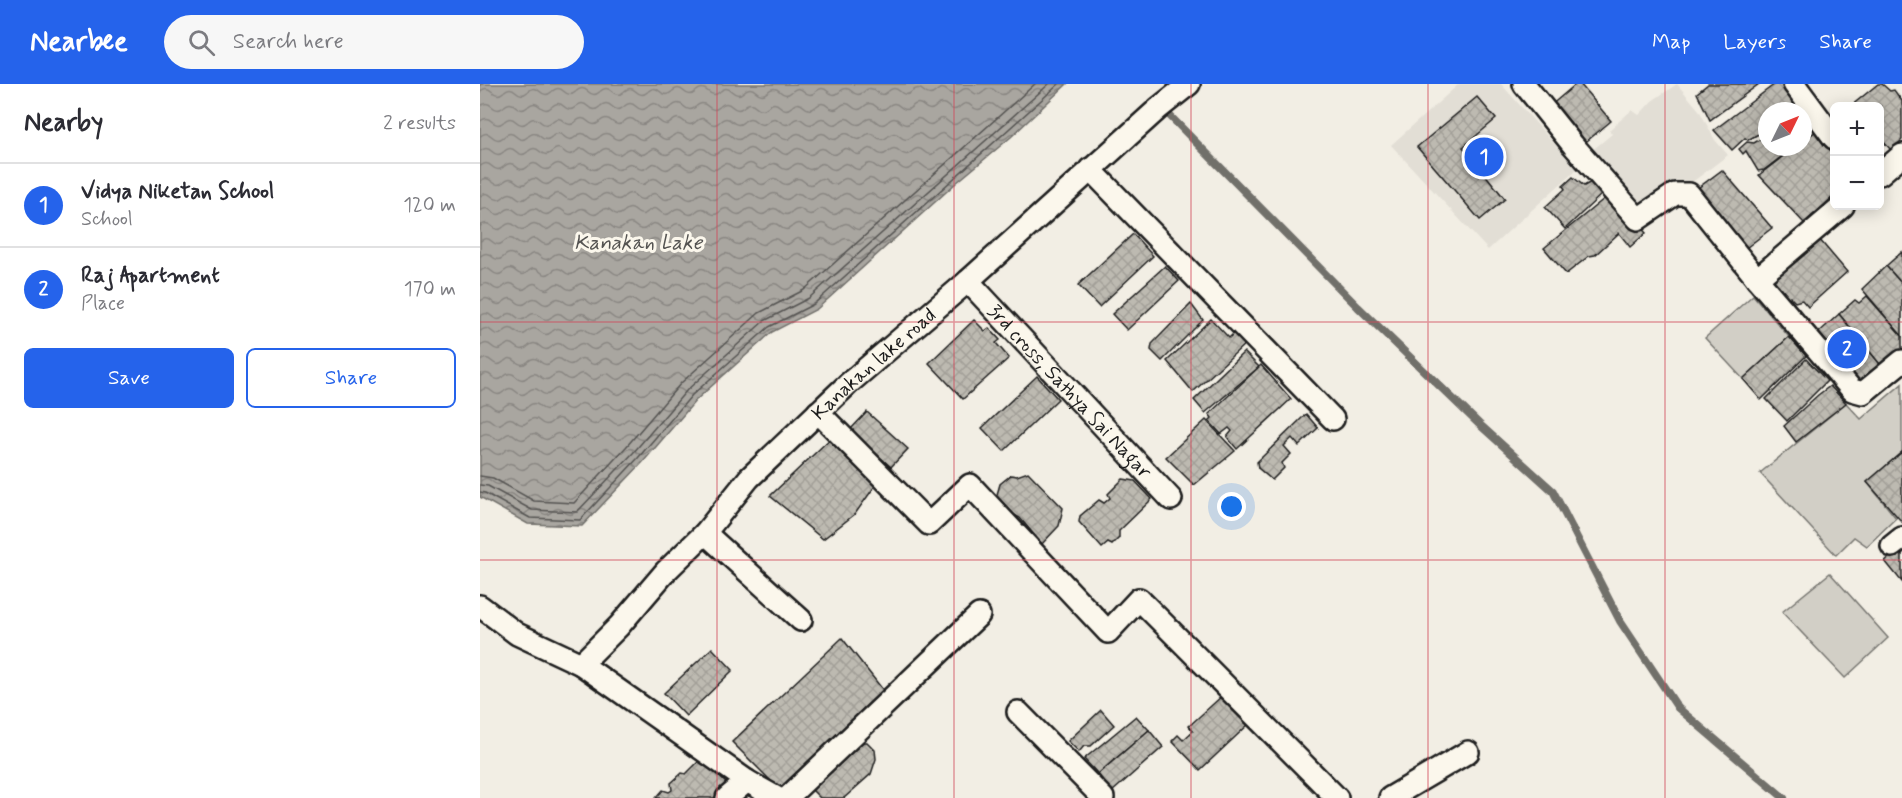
<!DOCTYPE html>
<html lang="en">
<head>
<meta charset="utf-8">
<style>
	:root { --surface:#fff; --page:#f7f7f7; --text:#2b2b33; --muted:#7c7c81; --line:#e1e1e2; --accent:#2563eb }
	body { margin:0; font-family:Mynerve,sans-serif; background:var(--page); color:var(--text) }
	.controls { position:absolute; right:18px; top:18px; display:grid; overflow:hidden; border-radius:9px; box-shadow:0 3px 15px #0003 }
	.controls button { width:54px; height:54px; display:grid; place-items:center; padding:0; border:0; border-bottom:2px solid var(--line); background:var(--surface); color:var(--text); font:30px sans-serif }
	.compass { position:absolute; left:1278px; top:18px; width:54px; height:54px; border-radius:50%; background:var(--surface); box-shadow:0 3px 15px #0003; rotate:47deg }
	.you { position:absolute; left:752px; top:423px; width:21px; height:21px; margin:-15px; border:4px solid #fff; border-radius:50%; background:#1a73e8; box-shadow:0 0 0 9px #1a73e833 }
	.badge { display:grid; place-items:center; width:39px; height:39px; border-radius:50%; background:var(--accent); color:#fff; font-size:20px; font-weight:700 }
	.pin { position:absolute; translate:-50% -50%; border:3px solid #fff; box-shadow:0 2px 6px #0006 }
	.list { margin:0; padding:0; list-style:none }
	h2 { display:flex; justify-content:space-between; align-items:center; height:78px; margin:0; padding:0 24px; font-size:26px }
	h2 small { font-size:20px; font-weight:400; color:var(--muted) }
	.list li { display:grid; grid-template-columns:39px 1fr auto; gap:18px; align-items:center; box-sizing:border-box; height:84px; padding:0 24px; border-top:2px solid var(--line) }
	.list b { display:block; font-size:22px; white-space:nowrap }
	.list p { margin:0; font-size:20px; white-space:nowrap; color:var(--muted) }
	.list em { font-size:20px; font-style:normal; color:var(--muted) }
	.actions { display:flex; gap:12px; padding:18px 24px }
	.actions a { flex:1; padding:14px 0; border:2px solid var(--accent); border-radius:9px; text-align:center; font-size:21px; color:var(--accent) }
	.actions .main { background:var(--accent); color:#fff }
	.icon { flex:none; width:33px; height:33px; fill:none; stroke:currentColor; stroke-width:2; stroke-linecap:round; stroke-linejoin:round }
	.map { position:relative; flex:none; width:1422px; height:714px; overflow:hidden }
	header { display:flex; align-items:center; gap:36px; box-sizing:border-box; height:84px; padding:0 30px; background:var(--accent); color:#fff }
	header strong { font-size:28px }
	nav { display:flex; gap:33px; margin-inline-start:auto; font-size:21px }
	.search { width:420px; height:54px; background:var(--page); display:flex; align-items:center; gap:15px; box-sizing:border-box; padding:0 21px; border-radius:33px; color:var(--muted); font-size:22px }
	main { display:flex }
	aside { flex:1; background:var(--surface) }
	.map>svg:first-child { display:block }
	.built { fill:#e2ded5 }
	.green { fill:#d2cfc6; stroke:#777671; stroke-width:1.5 }
	.water { fill:url(#water-waves); stroke:#716f6b; stroke-width:1.5 }
	.lines { fill:none; stroke-linecap:round; stroke-linejoin:round }
	.shore { stroke:#545351; stroke-width:1.5 }
	.stream { stroke:#716f6b; stroke-width:8 }
	.building { fill:url(#building-cross-hatch); stroke:#1c1c1c; stroke-width:1.5 }
	.street-casing { stroke:#1c1c1c; stroke-width:26 }
	.street { stroke:#fbf7ec; stroke-width:21 }
	.grid { fill:none; stroke:#d1495b; stroke-width:1.5; stroke-opacity:0.55 }
	.labels { text-anchor:middle; stroke-width:6; stroke-linejoin:round; paint-order:stroke }
	.street-label { font-size:20px; fill:#1c1c1c; stroke:#fbf7ec }
	.water-label { font-size:21px; font-style:italic; fill:#545351; stroke:#fbf7ec }
</style>
</head>
<body>
<header>
<strong>Nearbee</strong>
<div class="search"><svg class="icon" aria-label="search" viewBox="0 0 24 24"><circle cx="10" cy="10" r="6"/><path d="M15 15l6 6"/></svg>Search here</div>
<nav><a>Map</a><a>Layers</a><a>Share</a></nav>
</header>
<main>
<aside>
<h2>Nearby<small>2 results</small></h2>
<ul class="list">
<li><span class="badge">1</span><div><b>Vidya Niketan School</b><p>School</p></div><em>120 m</em></li>
<li><span class="badge">2</span><div><b>Raj Apartment</b><p>Place</p></div><em>170 m</em></li>
</ul>
<div class="actions"><a class="main">Save</a><a>Share</a></div>
</aside>
<div class="map">
<svg width="1422" height="714" viewBox="0 0 1422 714">
	<defs>
		<pattern id="water-waves" width="16" height="10" patternUnits="userSpaceOnUse" patternTransform="scale(1.5)"><rect width="16" height="10" fill="#a9a6a0"/><path d="M0 5q4-4 8 0t8 0" fill="none" stroke="#898682"/></pattern>
		<pattern id="building-cross-hatch" width="8" height="8" patternUnits="userSpaceOnUse" patternTransform="scale(1.5)"><rect width="8" height="8" fill="#bdbab1"/><path d="M0 0l8 8M0 8l8-8" fill="none" stroke="#a29f98"/></pattern>
	</defs>
	<rect width="100%" height="100%" fill="#f2eee4"/>
	<filter id="ink" filterUnits="userSpaceOnUse"><feTurbulence type="fractalNoise" baseFrequency=".0167" numOctaves="2"/><feDisplacementMap in="SourceGraphic" scale="12" xChannelSelector="R" yChannelSelector="G"/><feConvolveMatrix kernelMatrix="1 2 1 2 8 2 1 2 1" color-interpolation-filters="sRGB"/></filter>
	<g filter="url(#ink)">
		<!-- built -->
		<g class="built">
			<polygon points="979,0 1021,0 1097,85 1008,166 911,61"/>
			<polygon points="1197,0 1219,26 1235,56 1248,71 1203,105 1195,99 1157,129 1109,69 1132,50 1129,46 1152,26 1159,31 1172,17"/>
		</g>
		<!-- green -->
		<g class="green">
			<polygon points="1273,211 1309,253 1263,295 1225,254"/>
			<polygon points="1422,300 1422,368 1387,398 1416,434 1387,462 1374,453 1356,471 1280,389 1366,319 1381,335"/>
			<polygon points="1350,489 1408,554 1365,594 1302,528"/>
		</g>
		<!-- water -->
		<polygon class="water" points="0,0 587,0 531,53 476,99 337,225 292,248 216,316 163,378 102,442 48,440 0,413"/>
		<g class="lines">
			<!-- shore -->
			<g class="shore">
				<polyline points="0,392 13,394 54,417 94,419 146,363 201,299 279,229 324,206 555,0"/>
				<polyline points="0,401 8,402 52,426 97,428 153,369 207,306 284,237 329,214 569,0"/>
				<polyline points="0,408 5,409 50,434 100,436 158,374 212,311 289,243 334,220 579,0"/>
			</g>
			<!-- stream -->
			<polyline class="stream" points="690,32 878,223 999,340 1073,407 1140,537 1198,624 1304,714"/>
		</g>
		<!-- building -->
		<g class="building">
			<polygon points="1096,0 1100,0 1131,37 1101,62 1070,22"/>
			<polygon points="1228,0 1279,0 1230,36 1217,9"/>
			<polygon points="1295,0 1302,0 1320,24 1315,27 1287,27 1287,45 1268,56 1265,54 1252,66 1234,46"/>
			<polygon points="1398,0 1402,0 1410,7 1414,6 1422,17 1422,56 1411,66 1401,55 1400,56 1400,22 1371,22"/>
			<polygon points="997,13 1016,35 983,63 1025,115 1000,136 937,63"/>
			<polygon points="1323,37 1332,49 1323,56"/>
			<polygon points="1336,47 1354,71 1354,112 1324,139 1279,91 1315,63 1323,63 1323,57"/>
			<polygon points="1287,51 1287,63 1314,63 1284,86 1278,87 1266,67 1263,70 1259,65 1267,58 1274,59"/>
			<polygon points="1242,86 1292,144 1262,167 1214,107"/>
			<polygon points="1093,93 1104,102 1111,98 1121,111 1085,145 1065,123 1085,105 1083,102"/>
			<polygon points="1130,110 1166,149 1150,163 1139,149 1115,171 1109,172 1086,190 1064,164"/>
			<polygon points="653,150 673,172 619,223 598,201"/>
			<polygon points="1339,155 1367,188 1328,223 1322,216 1315,218 1310,213 1304,218 1290,196"/>
			<polygon points="1422,168 1422,200 1406,182"/>
			<polygon points="685,182 699,197 647,246 632,230"/>
			<polygon points="1406,182 1422,200 1422,252 1382,205"/>
			<polygon points="1387,212 1422,252 1422,267 1403,284 1359,230 1375,216 1379,219"/>
			<polygon points="711,220 723,236 682,277 671,266 672,260"/>
			<polygon points="1359,230 1403,284 1379,304 1335,252"/>
			<polygon points="731,235 749,254 755,248 766,259 713,308 687,277"/>
			<polygon points="494,236 505,247 509,244 520,256 516,259 529,274 483,315 449,279"/>
			<polygon points="1309,253 1326,272 1281,316 1263,295"/>
			<polygon points="764,268 779,283 725,329 714,316"/>
			<polygon points="1326,275 1347,297 1307,337 1286,315"/>
			<polygon points="781,281 811,315 757,365 747,353 752,347 749,344 741,350 729,337 732,334 729,330"/>
			<polygon points="557,292 578,315 524,367 502,344"/>
			<polygon points="1350,302 1366,319 1316,358 1304,342 1338,311"/>
			<polygon points="387,328 428,365 411,383 370,346"/>
			<polygon points="826,330 838,344 819,362 812,354 804,362 811,370 802,379 804,384 792,396 778,384 777,378"/>
			<polygon points="726,336 755,367 714,401 686,373"/>
			<polygon points="352,353 396,396 395,402 375,430 343,455 290,412"/>
			<polygon points="1422,368 1422,438 1387,398"/>
			<polygon points="548,388 583,424 579,442 562,460 540,434 524,425 516,414 520,400 531,391 537,392"/>
			<polygon points="643,395 655,397 672,415 639,447 639,454 632,461 628,459 622,464 599,438 600,432 619,416 624,419 630,414 628,410"/>
			<polygon points="1422,463 1422,498 1405,477"/>
			<polygon points="362,554 403,606 300,706 252,658"/>
			<polygon points="232,564 253,586 206,632 184,609"/>
			<polygon points="743,611 770,639 720,686 692,657 698,651 703,656 713,647 709,642"/>
			<polygon points="621,626 634,641 611,662 604,662 599,668 588,657"/>
			<polygon points="656,632 669,646 618,690 604,675"/>
			<polygon points="669,646 683,663 632,708 618,690"/>
			<polygon points="378,658 387,658 395,666 396,675 391,690 364,714 340,714 327,701"/>
			<polygon points="221,675 250,703 240,714 176,714 183,706 189,708 192,706 191,699 202,689 206,690"/>
		</g>
		<g class="lines">
			<defs>
				<g id="street">
					<polyline points="1044,0 1093,61 1158,135 1195,110 1209,110 1277,195 1372,306 1383,309 1422,277"/>
					<polyline points="1314,0 1354,54"/>
					<polyline points="610,85 853,335"/>
					<polyline points="1400,90 1422,71"/>
					<polyline points="1277,195 1363,122"/>
					<path id="s1" d="M488,197L691,415"/>
					<polyline points="338,328 449,440 490,401 628,548 659,515 857,714"/>
					<polyline points="225,449 321,536"/>
					<polyline points="1412,462 1422,454"/>
					<polyline points="0,522 37,550 101,580 267,697 297,714"/>
					<path id="s2" d="M101,580L139,542L186,487L225,449L269,394L368,300L488,197L679,24L709,0"/>
					<polyline points="538,628 623,714"/>
					<polyline points="247,714 267,697"/>
					<polyline points="307,714 499,531"/>
					<polyline points="910,714 988,668"/>
				</g>
			</defs>
			<!-- street casing -->
			<use href="#street" class="street-casing"/>
			<!-- street -->
			<use href="#street" class="street"/>
		</g>
	</g>
	<!-- grid -->
	<path class="grid" d="M237,0V714M474,0V714M711,0V714M948,0V714M1185,0V714M0,238H1422M0,476H1422"/>
	<g class="labels">
		<!-- street labels -->
		<g class="street-label">
			<text dy="7" stroke="none"><textPath href="#s2" startOffset="420">Kanakan lake road</textPath></text>
			<text dy="7" stroke="none"><textPath href="#s1" startOffset="150">3rd cross, Sathya Sai Nagar</textPath></text>
		</g>
		<!-- water labels -->
		<g class="water-label">
			<text x="158" y="165">Kanakan Lake</text>
		</g>
	</g>
</svg>
<div class="controls">
<button>+</button>
<button>−</button>
</div>
<svg class="compass" viewBox="-18 -18 36 36"><path d="M0-13l5 13h-10z" fill="#e53935"/><path d="M0 13l5-13h-10z" fill="#7c7c81"/></svg>
<div class="you"></div>
<div class="pin badge" style="left:1004px;top:73px">1</div>
<div class="pin badge" style="left:1367px;top:265px">2</div>
</div>
</main>
</body>
</html>
